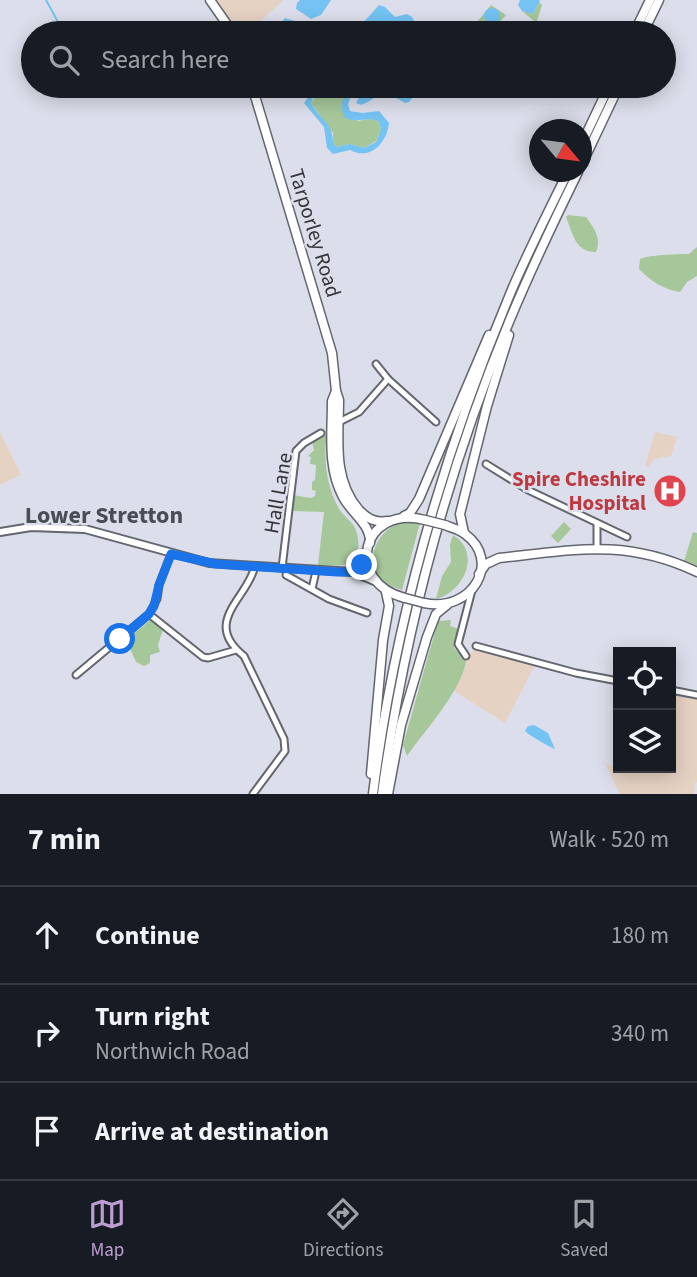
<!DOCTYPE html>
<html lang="en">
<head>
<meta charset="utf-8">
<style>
	:root { --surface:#171b24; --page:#20242c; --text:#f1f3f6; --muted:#9ea1a6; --line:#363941; --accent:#bc9ed3 }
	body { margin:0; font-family:"Source Sans 3",sans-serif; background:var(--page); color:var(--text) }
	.controls { position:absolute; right:21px; bottom:21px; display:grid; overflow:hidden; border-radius:0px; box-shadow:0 4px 18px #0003 }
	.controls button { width:63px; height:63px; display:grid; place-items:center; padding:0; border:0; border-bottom:2px solid var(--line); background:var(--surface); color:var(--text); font:35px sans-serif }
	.compass { position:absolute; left:529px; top:119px; width:63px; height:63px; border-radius:50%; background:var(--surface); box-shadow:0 4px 18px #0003; rotate:119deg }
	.stop { position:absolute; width:21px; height:21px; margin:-16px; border:5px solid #1a73e8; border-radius:50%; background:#fff }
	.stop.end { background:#1a73e8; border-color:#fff; box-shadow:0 2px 7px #0008 }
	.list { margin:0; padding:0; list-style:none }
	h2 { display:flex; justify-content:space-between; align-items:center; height:91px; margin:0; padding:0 28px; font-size:30px }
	h2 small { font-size:23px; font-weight:400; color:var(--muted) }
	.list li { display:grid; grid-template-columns:46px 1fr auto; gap:21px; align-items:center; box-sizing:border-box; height:98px; padding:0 28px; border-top:2px solid var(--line) }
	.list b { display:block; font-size:26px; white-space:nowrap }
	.list p { margin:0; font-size:23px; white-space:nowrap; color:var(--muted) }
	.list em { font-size:23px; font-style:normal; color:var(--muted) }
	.icon { flex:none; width:38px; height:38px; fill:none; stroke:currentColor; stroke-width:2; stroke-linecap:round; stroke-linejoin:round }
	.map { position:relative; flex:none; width:697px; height:794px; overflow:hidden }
	.search { position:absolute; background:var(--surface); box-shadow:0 4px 18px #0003; left:21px; right:21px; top:21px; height:77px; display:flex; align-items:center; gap:18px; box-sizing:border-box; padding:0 24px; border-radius:38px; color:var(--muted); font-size:26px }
	.sheet { height:385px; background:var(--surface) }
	nav { display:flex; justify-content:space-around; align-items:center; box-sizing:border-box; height:98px; border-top:2px solid var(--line); background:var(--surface); font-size:19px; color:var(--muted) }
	nav a { display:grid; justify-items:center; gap:4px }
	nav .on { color:var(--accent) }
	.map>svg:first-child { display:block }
	.commercial { fill:#e6d2c3 }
	.green { fill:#a6c799 }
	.water { fill:#74c3f2 }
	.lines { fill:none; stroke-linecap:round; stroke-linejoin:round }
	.stream { stroke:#74c3f2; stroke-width:2 }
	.minor-casing { stroke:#63656f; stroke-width:9 }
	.major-casing { stroke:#63656f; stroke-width:10 }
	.highway-casing { stroke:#63656f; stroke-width:11 }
	.minor { stroke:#fff; stroke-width:5 }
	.major { stroke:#fff; stroke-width:6 }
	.highway { stroke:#fff; stroke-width:8 }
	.highway-bridge-casing { stroke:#63656f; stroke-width:11; stroke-linecap:butt }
	.highway-bridge { stroke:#fff; stroke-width:8 }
	.route { stroke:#1a73e8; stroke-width:9 }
	.labels { text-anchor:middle; stroke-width:5; stroke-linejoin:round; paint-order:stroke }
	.street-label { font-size:21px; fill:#333438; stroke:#dcdfeb }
	.health-label { font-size:21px; font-weight:bold; fill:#be3a42; stroke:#dcdfeb; text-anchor:end }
	.quarter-label { font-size:24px; font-weight:bold; fill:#4a4c56; stroke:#dcdfeb }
</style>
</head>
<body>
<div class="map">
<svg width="697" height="794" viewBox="0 0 697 794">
	<rect width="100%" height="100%" fill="#dcdfeb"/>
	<!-- commercial -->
	<g class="commercial">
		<polygon points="215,0 283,0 252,29 234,27"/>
		<polygon points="0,432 21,475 0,485"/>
		<polygon points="655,432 677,437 671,456 654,459 649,466 645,466"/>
		<polygon points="476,649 535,665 505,723 454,691 465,668 467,656"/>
		<polygon points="671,694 697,699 697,782 695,782 694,794 620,794 605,763 618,768 671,768"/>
	</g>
	<!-- green -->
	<g class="green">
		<polygon points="539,2 542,5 537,21 561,33 579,33 528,33 527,32 534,21 522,11 533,14"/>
		<polygon points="491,5 506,15 498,24 476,33 471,29"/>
		<polygon points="323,86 347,86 341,106 358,121 373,118 379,122 381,129 376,141 364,148 350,144 336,147 333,143 333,133 311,103"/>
		<path d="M568,215L586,217C594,228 602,239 596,252C575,252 573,234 566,217Z"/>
		<path d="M697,247V276L687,282L680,292C662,289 651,281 639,269L640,259C647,255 679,254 689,254Z"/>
		<path d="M327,434C323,457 326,485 338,507C342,515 351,520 355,528C358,534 359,543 358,549C356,570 333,565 318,565L324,512L291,511L293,495L311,498L315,496L316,491L312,490V482L315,480L316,465L310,464L311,457L308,456L314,450L312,441Z"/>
		<path d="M404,522L420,523L402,590C395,587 388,586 382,580C362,559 379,527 404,522Z"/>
		<polygon points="564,522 571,529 558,543 551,536"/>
		<polygon points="693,532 697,533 697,567 684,561"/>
		<path d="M453,535C482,553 464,592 436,599L442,576L451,562L450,545Z"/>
		<polygon points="150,620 164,626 158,645 160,652 150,655 150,663 144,666 136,662 129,646 124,642"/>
		<path d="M451,620L450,626L459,629L454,648L466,661C461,692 425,730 407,756L403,745L438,621Z"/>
	</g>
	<!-- water -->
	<g class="water">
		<polygon points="300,0 331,0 321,15 311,19 296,9 297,3"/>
		<polygon points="520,0 540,0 533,14 522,11 518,5"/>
		<polygon points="379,5 385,7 395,17 407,14 412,17 420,31 418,33 354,33"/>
		<circle cx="492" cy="16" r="8"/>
		<polygon points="285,18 295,21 301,30 300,33 293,33 292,28 289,27 285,33 275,33 276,28"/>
		<path d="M316,86H323L314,96L311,103C320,120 333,122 333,143L336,147L350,144L364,148L376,142L381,129L379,122C367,115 356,125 344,117L341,106L347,86H355L348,104L350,111L363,113L379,111L389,123C387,143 370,161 350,150L333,154L327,148L324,127L304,103Z"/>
		<path d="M365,86L377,87C377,98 371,101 361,105L356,103Z"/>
		<polygon points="392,86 400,86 397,90 407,96 415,86 421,86 409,102 405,103 389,94"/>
		<path d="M534,725L548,733L555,749C551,748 527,734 525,731L528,726Z"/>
	</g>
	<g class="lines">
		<!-- stream -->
		<g class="stream">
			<polyline points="46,0 64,33"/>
			<polyline points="152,86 170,96 179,92 184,86"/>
			<polyline points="283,86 298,92"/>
		</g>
		<defs>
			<g id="minor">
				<polyline points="376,364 388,379 436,422"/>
				<polyline points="339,422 359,412 388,379"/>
				<polyline points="486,464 528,490 627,537"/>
				<polyline points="597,548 597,523"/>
				<polyline points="282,568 296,451 304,443 321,433"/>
				<polyline points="286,575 329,599 367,613"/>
				<polyline points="312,589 316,571"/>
				<polyline points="149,614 203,657 208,658 236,650"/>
				<polyline points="476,646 576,673 618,681"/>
				<polyline points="466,656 458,644 472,590"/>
				<polyline points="76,675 149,614 157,599 159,585 171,554"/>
				<polyline points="671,690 697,695"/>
				<path d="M253,794L285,751L284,739L244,656C201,622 248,598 255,566"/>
			</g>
			<g id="major">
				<polyline points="0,532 31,527 85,529 209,563 353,572 374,581"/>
				<polyline points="353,572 362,565 367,556"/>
			</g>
			<g id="highway">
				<polyline points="210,0 233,33"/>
				<polyline points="634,33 650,0"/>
				<polyline points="643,33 659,0"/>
				<path d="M252,86L332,353L336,391L339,400C339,438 332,479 359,510C368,519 375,523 388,521"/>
				<polyline points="582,143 609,86"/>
				<polyline points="582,164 619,86"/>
				<path d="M336,391L332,401C332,433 327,468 343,497C351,513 371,524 370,543"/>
				<polyline points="404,516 410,513 419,499 489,335"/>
				<polyline points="464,533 460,514 487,406 509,335"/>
				<path d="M479,574L486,564L499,558C574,550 625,538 697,572"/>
				<path d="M405,598C343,582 361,504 425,520"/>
				<path d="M424,603C473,613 502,561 465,534C459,529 452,528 445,525"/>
				<polyline points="371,774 383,640 389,606 386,592"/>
				<path d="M373,794C395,620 445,448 513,287C530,248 549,210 568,172"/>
				<path d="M382,794C404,633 447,472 509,322C530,271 554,221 578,172"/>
				<polyline points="388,794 401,725 427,637 436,614 447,605"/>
			</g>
		</defs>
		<!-- minor casing -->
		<use href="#minor" class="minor-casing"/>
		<!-- major casing -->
		<use href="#major" class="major-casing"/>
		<!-- highway casing -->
		<use href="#highway" class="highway-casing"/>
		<!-- minor -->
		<use href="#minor" class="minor"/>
		<!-- major -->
		<use href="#major" class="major"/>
		<!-- highway -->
		<use href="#highway" class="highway"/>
		<defs>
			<g id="highway-bridge">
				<polyline points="425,520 445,525"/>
				<polyline points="405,598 424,603"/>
			</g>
		</defs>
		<!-- highway-bridge casing -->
		<use href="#highway-bridge" class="highway-bridge-casing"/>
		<!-- highway-bridge -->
		<use href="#highway-bridge" class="highway-bridge"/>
	</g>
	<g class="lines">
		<!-- route -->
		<polyline class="route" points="120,639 149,614 154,606 159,585 171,554 216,564 337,572 353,572 362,565"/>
	</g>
	<!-- icons -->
	<defs>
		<symbol id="hospital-disc" viewBox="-11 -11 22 22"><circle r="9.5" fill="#e0444e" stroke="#dcdfeb"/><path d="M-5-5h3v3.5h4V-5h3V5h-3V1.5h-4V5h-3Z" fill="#fff"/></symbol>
	</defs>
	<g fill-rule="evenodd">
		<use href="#hospital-disc" x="651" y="472" width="38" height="38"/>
	</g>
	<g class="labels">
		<!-- street labels -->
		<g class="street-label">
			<text transform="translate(315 233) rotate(73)" y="7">Tarporley Road</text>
			<text transform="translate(278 493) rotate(-80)" y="7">Hall Lane</text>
		</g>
		<!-- health labels -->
		<g class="health-label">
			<text x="646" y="486">Spire Cheshire<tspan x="646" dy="24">Hospital</tspan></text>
		</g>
		<!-- quarter labels -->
		<g class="quarter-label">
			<text x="104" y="523">Lower Stretton</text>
		</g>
	</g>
</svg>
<div class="controls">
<button><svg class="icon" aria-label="locate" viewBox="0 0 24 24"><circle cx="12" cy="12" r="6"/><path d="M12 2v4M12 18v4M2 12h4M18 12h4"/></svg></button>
<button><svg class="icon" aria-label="layers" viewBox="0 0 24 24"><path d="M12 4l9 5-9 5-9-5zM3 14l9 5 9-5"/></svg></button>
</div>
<svg class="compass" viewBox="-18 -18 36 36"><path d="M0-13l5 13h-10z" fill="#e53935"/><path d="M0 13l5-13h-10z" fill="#9ea1a6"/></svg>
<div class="stop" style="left:120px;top:639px"></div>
<div class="stop end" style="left:362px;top:565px"></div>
<div class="search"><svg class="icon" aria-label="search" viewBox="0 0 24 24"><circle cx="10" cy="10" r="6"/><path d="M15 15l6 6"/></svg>Search here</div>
</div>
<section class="sheet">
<h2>7 min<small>Walk · 520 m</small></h2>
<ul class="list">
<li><svg class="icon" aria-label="ahead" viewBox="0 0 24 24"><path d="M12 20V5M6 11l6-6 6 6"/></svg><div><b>Continue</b></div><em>180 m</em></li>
<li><svg class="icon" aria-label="right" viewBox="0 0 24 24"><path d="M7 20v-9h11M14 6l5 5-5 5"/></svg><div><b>Turn right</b><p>Northwich Road</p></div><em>340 m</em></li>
<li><svg class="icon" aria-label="arrive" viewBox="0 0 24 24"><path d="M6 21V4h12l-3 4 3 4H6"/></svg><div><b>Arrive at destination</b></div></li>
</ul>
</section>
<nav>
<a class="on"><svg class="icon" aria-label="map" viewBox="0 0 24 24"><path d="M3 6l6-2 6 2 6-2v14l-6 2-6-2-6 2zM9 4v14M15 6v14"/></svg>Map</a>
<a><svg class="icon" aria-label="directions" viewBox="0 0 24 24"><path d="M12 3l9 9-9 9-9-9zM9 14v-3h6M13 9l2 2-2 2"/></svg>Directions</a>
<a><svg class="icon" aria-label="saved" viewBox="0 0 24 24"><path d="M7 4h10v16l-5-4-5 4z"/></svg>Saved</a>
</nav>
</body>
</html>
